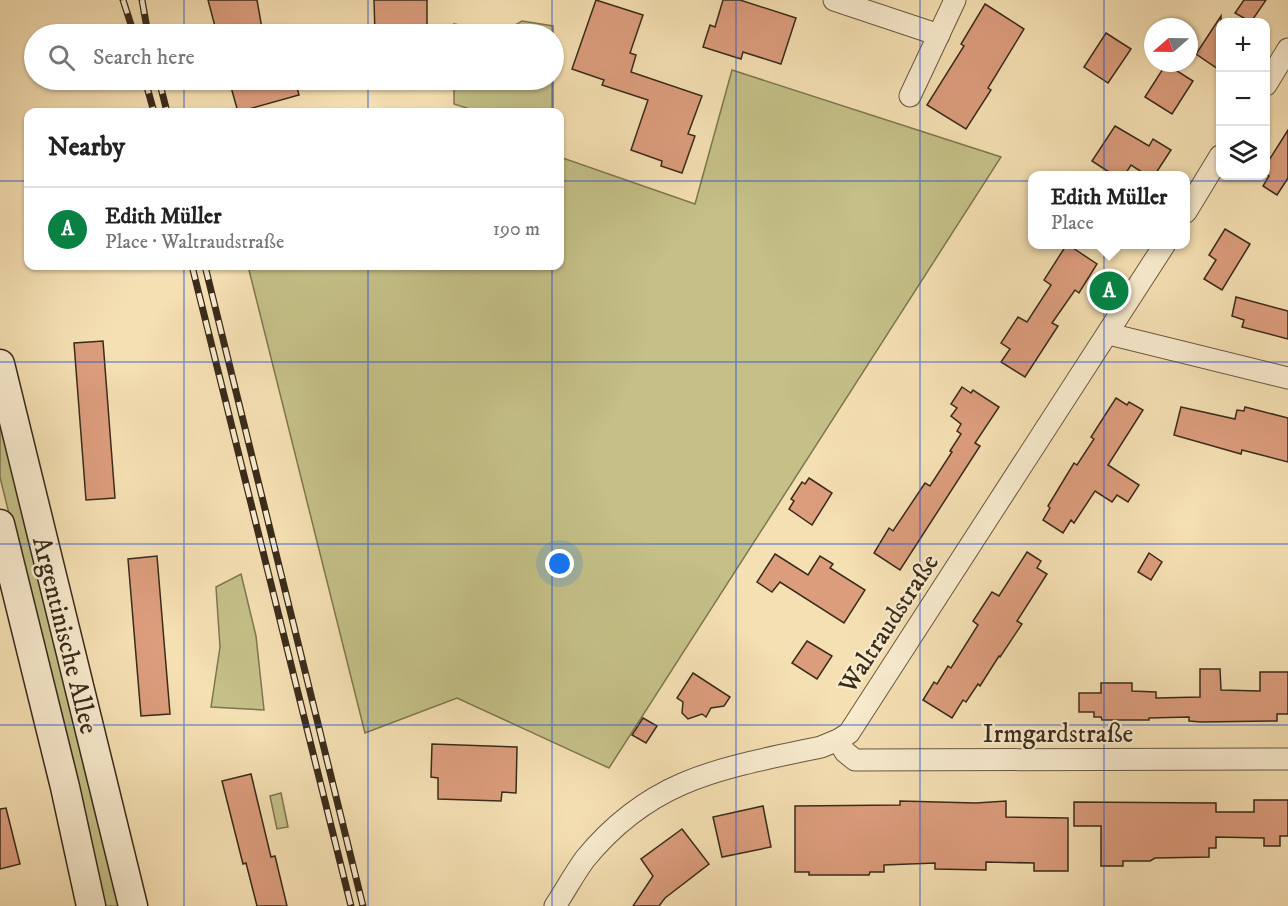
<!DOCTYPE html>
<html lang="en">
<head>
<meta charset="utf-8">
<style>
	:root { --surface:#fff; --page:#f2f2f2; --text:#222; --muted:#767676; --line:#e0e0e0; --accent:#0b8043 }
	body { margin:0; font-family:"IM FELL DW Pica",serif; background:var(--page); color:var(--text) }
	.controls { position:absolute; right:18px; top:18px; display:grid; overflow:hidden; border-radius:12px; box-shadow:0 2px 4px #0004 }
	.controls button { width:54px; height:54px; display:grid; place-items:center; padding:0; border:0; border-bottom:2px solid var(--line); background:var(--surface); color:var(--text); font:30px sans-serif }
	.compass { position:absolute; left:1144px; top:18px; width:54px; height:54px; border-radius:50%; background:var(--surface); box-shadow:0 2px 4px #0004; rotate:250deg }
	.you { position:absolute; left:560px; top:564px; width:21px; height:21px; margin:-15px; border:4px solid #fff; border-radius:50%; background:#1a73e8; box-shadow:0 0 0 9px #1a73e833 }
	.badge { display:grid; place-items:center; width:39px; height:39px; border-radius:50%; background:var(--accent); color:#fff; font-size:20px; font-weight:700 }
	.pin { position:absolute; translate:-50% -50%; border:3px solid #fff; box-shadow:0 2px 6px #0006 }
	.popup { position:absolute; left:1028px; top:171px; width:162px; height:78px; box-sizing:border-box; display:grid; place-content:center; border-radius:12px; background:var(--surface); filter:drop-shadow(0 2px 4px #0005); font-size:20px; white-space:nowrap; color:var(--muted) }
	.popup b { font-size:22px; color:var(--text) }
	.popup::after { content:''; position:absolute; left:50%; top:100%; margin-left:-12px; border:12px solid transparent; border-top-color:var(--surface) }
	.list { margin:0; padding:0; list-style:none }
	h2 { display:flex; justify-content:space-between; align-items:center; height:78px; margin:0; padding:0 24px; font-size:26px }
	h2 small { font-size:20px; font-weight:400; color:var(--muted) }
	.list li { display:grid; grid-template-columns:39px 1fr auto; gap:18px; align-items:center; box-sizing:border-box; height:84px; padding:0 24px; border-top:2px solid var(--line) }
	.list b { display:block; font-size:22px; white-space:nowrap }
	.list p { margin:0; font-size:20px; white-space:nowrap; color:var(--muted) }
	.list em { font-size:20px; font-style:normal; color:var(--muted) }
	.icon { flex:none; width:33px; height:33px; fill:none; stroke:currentColor; stroke-width:2; stroke-linecap:round; stroke-linejoin:round }
	.map { position:relative; flex:none; width:1288px; height:906px; overflow:hidden }
	.search { position:absolute; background:var(--surface); box-shadow:0 2px 4px #0004; left:24px; top:24px; width:540px; height:66px; display:flex; align-items:center; gap:15px; box-sizing:border-box; padding:0 21px; border-radius:33px; color:var(--muted); font-size:22px }
	.panel { position:absolute; background:var(--surface); box-shadow:0 2px 4px #0004; left:24px; top:108px; width:540px; height:162px; border-radius:12px }
	.map>svg:first-child { display:block }
	.green { fill:#c4c087; stroke:#7e7651; stroke-width:1.5 }
	.building { fill:#dc9d7d; stroke:#392b1b; stroke-width:1.5 }
	.lines { fill:none; stroke-linecap:round; stroke-linejoin:round }
	.street-casing { stroke:#685841; stroke-width:23 }
	.secondary-casing { stroke:#392b1b; stroke-width:31 }
	.street { stroke:#f8ebce; stroke-width:21 }
	.secondary { stroke:#f8ebce; stroke-width:28 }
	.rail-casing { stroke:#392b1b; stroke-width:7 }
	.rail { stroke:#f8ebce; stroke-width:4.5; stroke-dasharray:14; stroke-linecap:butt }
	.grid { fill:none; stroke:#1d4ed8; stroke-width:1.5; stroke-opacity:0.55 }
	.labels { text-anchor:middle; stroke-width:4.5; stroke-linejoin:round; paint-order:stroke }
	.street-label { font-size:26px; fill:#392b1b; stroke:#f8ebce }
</style>
</head>
<body>
<div class="map">
<svg width="1288" height="906" viewBox="0 0 1288 906">
	<rect width="100%" height="100%" fill="#f5e0b3"/>
	<filter id="stains"><feTurbulence type="fractalNoise" baseFrequency=".00333" numOctaves="4"/><feColorMatrix values="0 0 0 0 .2 0 0 0 0 .09 0 0 0 0 .02 0 0 0 .5 -.17"/></filter>
	<radialGradient id="worn" r=".72"><stop offset=".6" stop-color="#630" stop-opacity="0"/><stop offset="1" stop-color="#630" stop-opacity=".3"/></radialGradient>
	<!-- green -->
	<g class="green">
		<polygon points="522,21 553,26 553,34 454,34 454,24 501,33"/>
		<polygon points="732,70 1001,157 609,768 457,698 365,733 248,266 560,266 560,157 695,204"/>
		<polygon points="454,80 553,80 553,112 479,112 454,104"/>
		<polygon points="0,413 121,906 105,906 0,477"/>
		<polygon points="241,574 256,636 264,710 211,707 220,647 216,587"/>
		<polygon points="281,793 288,827 277,829 270,796"/>
	</g>
	<!-- building -->
	<g class="building">
		<polygon points="208,0 257,0 263,34 217,34"/>
		<polygon points="374,0 427,0 427,34 375,34"/>
		<polygon points="596,0 643,15 630,53 636,55 631,72 702,96 688,134 695,136 682,173 661,166 662,161 631,150 648,100 602,85 604,80 572,69"/>
		<polygon points="723,0 740,0 796,18 781,64 743,52 741,59 703,47 710,25 715,27"/>
		<polygon points="1244,0 1266,0 1251,22 1235,13"/>
		<polygon points="985,4 1024,29 988,88 991,90 966,129 927,105 964,46 961,44"/>
		<polygon points="1221,16 1221,71 1196,54"/>
		<polygon points="1106,33 1131,49 1108,83 1084,67"/>
		<polygon points="1166,64 1193,81 1172,114 1145,97"/>
		<polygon points="229,80 295,80 299,95 238,112"/>
		<polygon points="1115,126 1149,146 1153,139 1171,150 1154,176 1148,176 1131,165 1124,176 1115,176 1092,161"/>
		<polygon points="1288,130 1288,178 1277,195 1263,186 1269,176 1266,174 1266,165"/>
		<polygon points="1225,229 1250,244 1222,290 1204,279 1216,260 1209,255"/>
		<polygon points="1067,244 1097,264 1079,293 1075,290 1052,323 1058,326 1025,377 1001,362 1010,349 1001,343 1018,317 1027,322 1051,285 1044,280"/>
		<polygon points="1236,297 1288,311 1288,339 1242,327 1244,320 1232,316"/>
		<polygon points="103,341 115,498 86,500 74,343"/>
		<polygon points="962,387 971,393 973,390 999,407 975,443 980,446 900,570 874,553 889,528 893,531 925,483 930,486 952,452 950,451 961,434 957,431 961,424 951,416 957,408 951,404"/>
		<polygon points="1116,398 1127,405 1129,402 1143,410 1108,465 1139,485 1128,502 1117,495 1112,502 1095,491 1074,523 1071,520 1063,533 1043,520 1050,508 1048,506 1074,463 1077,465 1094,439 1091,437"/>
		<polygon points="1181,407 1235,419 1237,410 1244,411 1245,407 1288,418 1288,462 1242,450 1241,454 1174,435"/>
		<polygon points="809,478 832,493 812,525 789,509 794,501 791,499 802,482 805,484"/>
		<polygon points="1027,552 1041,561 1037,568 1047,574 1017,621 1022,624 1000,657 999,656 980,686 978,684 966,702 963,700 952,718 923,700 934,682 937,684 948,666 951,668 978,625 973,621 992,592 999,596"/>
		<polygon points="1149,553 1162,562 1151,580 1138,572"/>
		<polygon points="775,554 808,575 820,556 833,564 830,568 865,590 844,623 780,582 772,592 757,582"/>
		<polygon points="157,556 170,714 141,716 128,559"/>
		<polygon points="807,641 832,656 817,679 792,663"/>
		<polygon points="1200,669 1220,669 1221,690 1260,691 1260,672 1288,672 1288,714 1277,714 1277,721 1201,722 1189,721 1189,717 1149,718 1149,720 1102,720 1101,717 1094,717 1094,712 1079,712 1079,693 1101,693 1101,683 1132,683 1132,691 1156,692 1156,698 1200,697"/>
		<polygon points="693,673 730,697 724,706 711,708 706,717 702,714 688,719 682,713 683,702 677,698"/>
		<polygon points="643,718 657,726 646,743 632,735"/>
		<polygon points="432,744 517,747 516,793 502,792 501,801 438,799 438,778 431,777"/>
		<polygon points="251,774 271,857 275,856 287,906 257,906 246,863 243,864 222,781"/>
		<polygon points="1254,800 1288,800 1288,836 1280,836 1280,846 1264,846 1264,838 1216,837 1216,848 1209,848 1209,857 1155,858 1150,861 1123,861 1123,866 1101,866 1101,826 1074,826 1074,802 1216,803 1216,812 1254,812"/>
		<polygon points="900,801 976,803 1006,801 1006,817 1068,818 1068,871 1034,871 1034,863 986,862 986,870 935,869 935,863 884,865 884,872 870,872 869,875 809,875 809,872 795,872 795,806 900,805"/>
		<polygon points="763,806 771,847 722,857 713,817"/>
		<polygon points="6,808 20,864 0,869 0,809"/>
		<polygon points="682,829 709,864 665,898 659,906 633,906 653,876 641,859"/>
	</g>
	<g class="lines">
		<defs>
			<g id="street">
				<polyline points="834,0 939,35"/>
				<polyline points="1266,85 1288,49"/>
				<polyline points="910,96 955,0"/>
				<polyline points="1186,212 1220,156"/>
				<polyline points="1109,334 1288,378"/>
				<polyline points="838,740 845,752 855,760 1288,759"/>
				<path d="M555,906C565,891 574,874 585,859C652,777 723,768 821,747L838,740L849,733L1165,244"/>
			</g>
			<g id="secondary">
				<polyline points="0,364 133,906"/>
				<polyline points="0,524 65,787 91,906"/>
			</g>
		</defs>
		<!-- street casing -->
		<use href="#street" class="street-casing"/>
		<!-- secondary casing -->
		<use href="#secondary" class="secondary-casing"/>
		<!-- street -->
		<use href="#street" class="street"/>
		<!-- secondary -->
		<use href="#secondary" class="secondary"/>
		<defs>
			<g id="rail">
				<polyline points="123,0 134,34"/>
				<polyline points="142,0 148,34"/>
				<polyline points="145,80 154,112"/>
				<polyline points="159,80 167,112"/>
				<polyline points="192,266 351,906"/>
				<polyline points="205,266 363,906"/>
			</g>
		</defs>
		<!-- rail casing -->
		<use href="#rail" class="rail-casing"/>
		<!-- rail -->
		<use href="#rail" class="rail"/>
	</g>
	<!-- grid -->
	<path class="grid" d="M184,0V34M368,0V34M552,0V34M736,0V906M920,0V906M1104,0V906M184,80V112M368,80V112M552,80V112M0,181H28M560,181H1288M184,266V906M368,266V906M552,266V906M0,362H1288M0,544H1288M0,725H1288"/>
	<g class="labels">
		<!-- street labels -->
		<g class="street-label">
			<text transform="translate(888 623) rotate(-57)" y="9">Waltraudstraße</text>
			<text transform="translate(66 635) rotate(76)" y="9">Argentinische Allee</text>
			<text x="1058" y="742">Irmgardstraße</text>
		</g>
	</g>
	<rect width="100%" height="100%" filter="url(#stains)"/>
	<rect width="100%" height="100%" fill="url(#worn)"/>
</svg>
<div class="controls">
<button>+</button>
<button>−</button>
<button><svg class="icon" aria-label="layers" viewBox="0 0 24 24"><path d="M12 4l9 5-9 5-9-5zM3 14l9 5 9-5"/></svg></button>
</div>
<svg class="compass" viewBox="-18 -18 36 36"><path d="M0-13l5 13h-10z" fill="#e53935"/><path d="M0 13l5-13h-10z" fill="#767676"/></svg>
<div class="you"></div>
<div class="pin badge" style="left:1109px;top:291px">A</div>
<div class="popup"><b>Edith Müller</b>Place</div>
<div class="search"><svg class="icon" aria-label="search" viewBox="0 0 24 24"><circle cx="10" cy="10" r="6"/><path d="M15 15l6 6"/></svg>Search here</div>
<section class="panel">
<h2>Nearby<small></small></h2>
<ul class="list">
<li><span class="badge">A</span><div><b>Edith Müller</b><p>Place · Waltraudstraße</p></div><em>190 m</em></li>
</ul>
</section>
</div>
</body>
</html>
